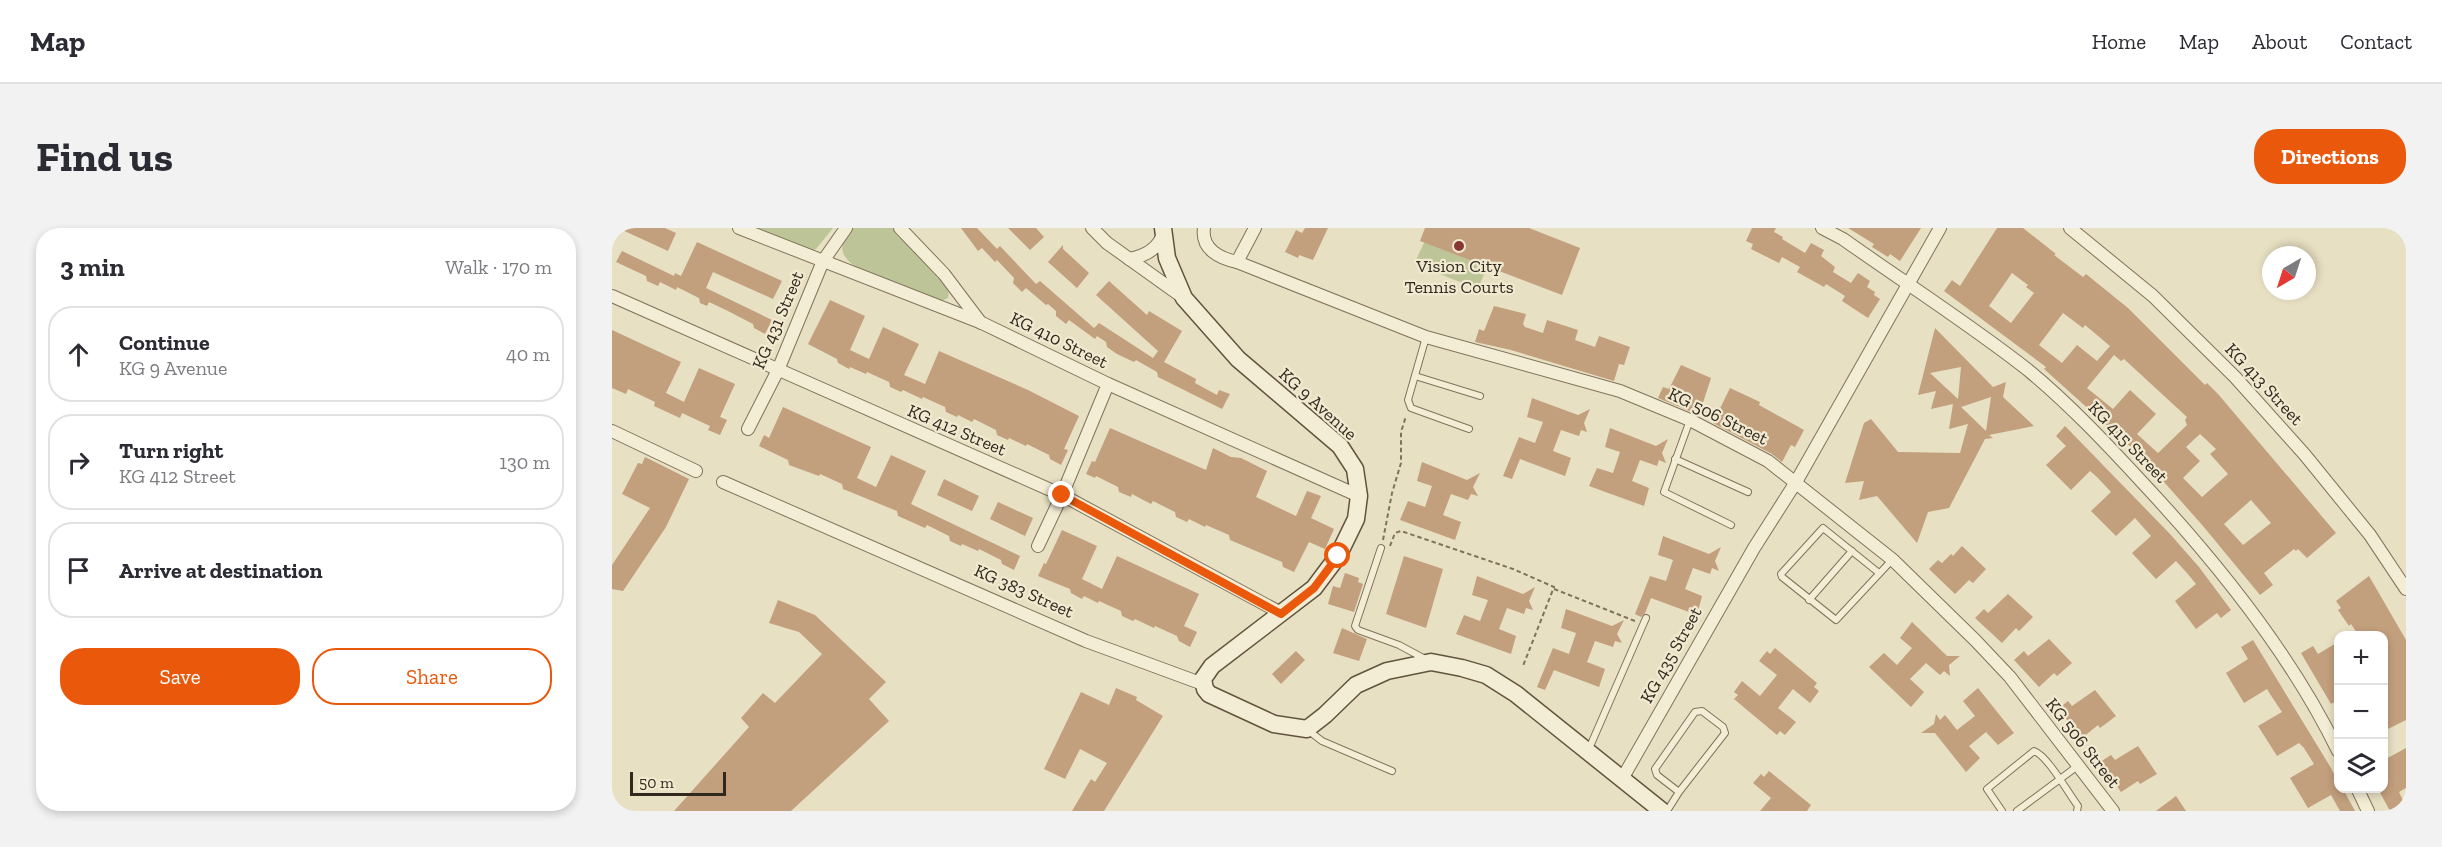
<!DOCTYPE html>
<html lang="en">
<head>
<meta charset="utf-8">
<style>
	:root { --surface:#fff; --page:#f2f2f3; --text:#2b2b33; --muted:#7c7c81; --line:#e1e1e2; --accent:#ea580c }
	body { margin:0; font-family:"Zilla Slab",serif; background:var(--page); color:var(--text) }
	.controls { position:absolute; right:18px; bottom:18px; display:grid; overflow:hidden; border-radius:12px; box-shadow:0 3px 9px #0003 }
	.controls button { width:54px; height:54px; display:grid; place-items:center; padding:0; border:0; border-bottom:2px solid var(--line); background:var(--surface); color:var(--text); font:30px sans-serif }
	.compass { position:absolute; left:1650px; top:18px; width:54px; height:54px; border-radius:50%; background:var(--surface); box-shadow:0 3px 9px #0003; rotate:219deg }
	.scale { position:absolute; left:18px; bottom:15px; width:96px; box-sizing:border-box; padding-left:6px; border:3px solid #32291e; border-top:0; font-size:16px; line-height:21px; white-space:nowrap; color:#32291e; -webkit-text-stroke:4px #f1ead1; paint-order:stroke }
	.stop { position:absolute; width:18px; height:18px; margin:-14px; border:4px solid #ea580c; border-radius:50%; background:#fff }
	.stop.end { background:#ea580c; border-color:#fff; box-shadow:0 2px 6px #0008 }
	.list { margin:0; padding:0; list-style:none }
	h2 { display:flex; justify-content:space-between; align-items:center; height:78px; margin:0; padding:0 24px; font-size:26px }
	h2 small { font-size:20px; font-weight:400; color:var(--muted) }
	.list li { display:grid; grid-template-columns:39px 1fr auto; gap:18px; align-items:center; box-sizing:border-box; height:96px; margin:0 12px 12px; padding:0 12px; border:2px solid var(--line); border-radius:24px }
	.list b { display:block; font-size:22px; white-space:nowrap }
	.list p { margin:0; font-size:20px; white-space:nowrap; color:var(--muted) }
	.list em { font-size:20px; font-style:normal; color:var(--muted) }
	.actions { display:flex; gap:12px; padding:18px 24px }
	.actions a { flex:1; padding:14px 0; border:2px solid var(--accent); border-radius:24px; text-align:center; font-size:21px; color:var(--accent) }
	.actions .main { background:var(--accent); color:#fff }
	.icon { flex:none; width:33px; height:33px; fill:none; stroke:currentColor; stroke-width:2; stroke-linecap:round; stroke-linejoin:round }
	.map { position:relative; flex:none; width:1794px; height:583px; overflow:hidden; border-radius:24px }
	header { display:flex; align-items:center; gap:36px; box-sizing:border-box; height:84px; padding:0 30px; background:var(--surface); border-bottom:2px solid var(--line) }
	header strong { font-size:28px }
	nav { display:flex; gap:33px; margin-inline-start:auto; font-size:21px }
	.intro { display:flex; align-items:center; justify-content:space-between; box-sizing:border-box; height:144px; padding:0 36px }
	h1 { margin:0; font-size:42px }
	.button { padding:15px 27px; border-radius:24px; background:var(--accent); color:#fff; font-size:21px; font-weight:700 }
	main { display:flex; gap:36px; padding:0 36px }
	aside { flex:1; background:var(--surface); border-radius:24px; box-shadow:0 3px 9px #0003 }
	.map>svg:first-child { display:block }
	.green { fill:#bdc598 }
	.building { fill:#c29f7d; fill-rule:evenodd }
	.lines { fill:none; stroke-linecap:round; stroke-linejoin:round }
	.service-casing { stroke:#80725c; stroke-width:8 }
	.minor-casing { stroke:#80725c; stroke-width:14 }
	.secondary-casing { stroke:#62533f; stroke-width:19 }
	.path { stroke:#80725c; stroke-width:2; stroke-dasharray:4.5 3; stroke-linecap:butt }
	.service { stroke:#f4edd5; stroke-width:6 }
	.minor { stroke:#f4edd5; stroke-width:12 }
	.secondary { stroke:#f4edd5; stroke-width:16 }
	.route { stroke:#ea580c; stroke-width:8 }
	.poi-dot { fill:#883833; stroke:#f1ead1; stroke-width:2 }
	.labels { text-anchor:middle; stroke-width:4.5; stroke-linejoin:round; paint-order:stroke }
	.poi-label { font-size:18px; fill:#32291e; stroke:#f1ead1 }
	.street-label { font-size:18px; fill:#32291e; stroke:#f1ead1 }
</style>
</head>
<body>
<header>
<strong>Map</strong>
<nav><a>Home</a><a>Map</a><a>About</a><a>Contact</a></nav>
</header>
<div class="intro"><h1>Find us</h1><a class="button">Directions</a></div>
<main>
<aside>
<h2>3 min<small>Walk · 170 m</small></h2>
<ul class="list">
<li><svg class="icon" aria-label="ahead" viewBox="0 0 24 24"><path d="M12 20V5M6 11l6-6 6 6"/></svg><div><b>Continue</b><p>KG 9 Avenue</p></div><em>40 m</em></li>
<li><svg class="icon" aria-label="right" viewBox="0 0 24 24"><path d="M7 20v-9h11M14 6l5 5-5 5"/></svg><div><b>Turn right</b><p>KG 412 Street</p></div><em>130 m</em></li>
<li><svg class="icon" aria-label="arrive" viewBox="0 0 24 24"><path d="M6 21V4h12l-3 4 3 4H6"/></svg><div><b>Arrive at destination</b></div></li>
</ul>
<div class="actions"><a class="main">Save</a><a>Share</a></div>
</aside>
<div class="map">
<svg width="1794" height="583" viewBox="0 0 1794 583">
	<rect width="100%" height="100%" fill="#e8e0c3"/>
	<!-- green -->
	<g class="green">
		<polygon points="137,0 221,0 204,21 194,24"/>
		<path d="M239,0H283L335,58L337,62L336,70L329,73C307,65 246,47 234,30C226,20 233,9 239,0Z"/>
		<polygon points="819,0 891,0 866,61 802,36"/>
	</g>
	<!-- building -->
	<g class="building">
		<polygon points="6,0 53,0 64,5 56,23"/>
		<polygon points="349,0 365,0 385,21 388,18 424,56 428,53 482,100 487,95 541,130 546,123 484,67 497,53 535,87 537,83 570,103 552,134 584,151 583,155 605,167 607,162 618,166 610,181 546,149 545,144 524,132 522,134 505,126 495,119 494,114 485,108 483,111 457,92 454,96 444,88 444,83 436,76 434,77 414,60 410,64 401,55 402,50 385,32 383,34 370,20 366,23"/>
		<polygon points="396,0 424,0 432,9 418,22"/>
		<polygon points="693,0 716,0 701,32 687,27 686,30 673,24 684,2 690,5"/>
		<polygon points="813,0 917,0 968,20 950,67 808,13"/>
		<polygon points="1140,0 1164,0 1162,4 1171,9 1170,11 1193,25 1199,15 1212,22 1209,28 1223,39 1221,44 1239,55 1246,45 1258,53 1255,59 1263,64 1262,67 1268,71 1256,90 1230,73 1233,68 1214,56 1212,59 1185,44 1188,39 1170,29 1167,35 1139,21 1141,16 1134,13"/>
		<polygon points="1236,0 1309,0 1288,33 1278,26 1276,29 1260,19 1262,16"/>
		<path d="M1385,0H1411L1444,26L1442,27L1471,49L1474,46L1516,80L1593,157L1595,155L1606,166L1724,305L1695,330L1686,321L1684,323L1682,321L1652,345L1661,357L1648,367L1591,298L1529,228L1432,141L1434,139L1332,63L1340,52L1348,58ZM1400,45L1416,57L1414,59L1422,65L1399,95L1377,78ZM1451,85L1471,100L1473,97L1498,118L1485,133L1465,117L1450,135L1427,117ZM1502,127L1509,133L1512,131L1575,189L1573,192L1575,197L1546,225L1525,206L1544,186L1518,162L1501,181L1475,160ZM1588,206L1604,221L1598,226L1616,246L1590,269L1571,250L1588,233L1574,219ZM1639,272L1659,295L1631,317L1612,296Z"/>
		<polygon points="85,14 170,53 161,71 101,44 94,60 160,92 153,106 142,100 141,96 114,82 97,74 95,78 88,75 87,70 65,59 64,62 48,54 46,58 35,53 34,48 4,34 10,23 62,48 63,45 69,48"/>
		<polygon points="451,17 451,21 477,45 465,60 436,34"/>
		<polygon points="218,72 253,88 238,122 257,131 271,99 307,116 292,147 313,156 327,123 416,162 467,188 452,221 456,222 449,237 438,231 437,227 415,216 414,218 397,210 396,212 385,207 384,202 362,191 360,194 346,187 345,189 334,184 333,179 311,169 310,171 291,162 289,164 278,159 277,154 255,144 254,146 238,139 237,141 226,135 225,131 196,116"/>
		<polygon points="882,78 914,86 911,96 913,99 931,105 935,92 966,102 963,112 983,119 987,108 1018,119 1012,137 1007,136 1002,153 899,122 863,114 867,101 872,103"/>
		<path d="M1323,100L1381,159L1394,154L1391,169L1422,198L1377,207L1381,210L1373,211L1337,280L1316,284L1305,315L1265,268L1247,272L1252,253L1233,255L1252,195L1259,191L1286,224L1348,225L1356,196L1337,201L1341,176L1319,181L1324,163L1306,167ZM1349,139L1346,171L1318,145ZM1379,169L1374,203L1349,179Z"/>
		<polygon points="0,102 69,134 54,165 72,174 87,140 123,156 108,189 115,192 108,207 96,202 98,198 70,185 68,190 42,178 43,174 16,161 14,166 0,160"/>
		<polygon points="1069,137 1099,150 1087,187 1046,170 1051,159 1057,161"/>
		<polygon points="1118,160 1148,174 1147,177 1192,202 1183,219 1179,217 1170,234 1160,226 1101,195"/>
		<polygon points="920,170 966,187 978,181 972,195 975,204 969,202 967,208 949,202 941,223 959,230 953,248 908,231 900,251 891,248 907,209 923,215 931,194 915,189"/>
		<polygon points="171,179 259,219 245,250 264,259 279,227 314,243 299,276 408,328 402,342 390,336 389,332 367,321 366,323 350,316 349,318 338,313 337,308 315,297 313,300 286,288 285,283 231,261 230,256 208,246 207,248 177,237 176,232 147,218 152,207 157,210"/>
		<polygon points="1453,198 1558,306 1587,339 1619,382 1609,390 1605,385 1584,401 1563,373 1584,356 1575,345 1564,333 1544,351 1520,325 1539,308 1523,290 1504,308 1479,283 1499,264 1485,249 1478,243 1459,262 1434,237 1454,218 1444,208"/>
		<polygon points="498,200 594,242 601,220 619,229 629,230 655,243 644,269 684,288 695,263 709,268 699,290 722,301 713,321 697,314 682,344 671,339 670,334 618,312 617,307 594,297 593,299 577,291 575,294 564,289 563,284 541,273 539,276 520,266 519,269 507,264 506,259 484,248 483,250 474,246 480,233 483,234"/>
		<polygon points="998,200 1044,218 1056,211 1050,225 1054,235 1047,232 1045,238 1028,232 1020,253 1037,260 1032,278 977,258 985,240 1001,245 1008,224 993,219"/>
		<polygon points="33,229 77,251 54,299 11,363 0,361 0,337 38,280 10,266 26,235 30,236"/>
		<polygon points="810,234 855,252 868,245 861,259 866,268 859,266 856,272 839,266 831,287 849,294 843,312 788,292 796,273 813,279 820,258 805,253"/>
		<polygon points="332,251 367,268 360,283 325,267"/>
		<polygon points="386,274 421,290 413,308 378,291"/>
		<polygon points="450,302 485,318 470,351 490,361 505,328 587,366 572,398 585,404 578,419 567,413 565,408 543,398 542,400 523,391 521,393 510,388 509,383 487,373 486,375 472,368 470,371 459,365 458,361 426,348 432,335 434,336"/>
		<polygon points="1051,308 1097,326 1109,319 1103,333 1107,343 1100,340 1098,346 1081,340 1073,361 1090,368 1085,387 1039,370 1033,385 1029,389 1023,386 1038,348 1054,353 1061,332 1046,327"/>
		<polygon points="1350,318 1374,341 1361,355 1357,352 1343,366 1317,341 1326,332 1330,335 1339,326 1341,328"/>
		<polygon points="792,328 831,341 814,400 774,386"/>
		<polygon points="733,345 747,350 746,354 751,356 742,384 716,376 721,358 728,360"/>
		<polygon points="865,348 911,366 923,359 917,373 921,382 914,380 912,386 895,380 887,401 904,408 899,426 844,406 852,387 868,393 876,372 860,367"/>
		<polygon points="1757,348 1794,412 1794,492 1772,503 1772,408 1747,408 1739,396 1737,398 1726,382 1729,380 1724,373"/>
		<polygon points="1396,366 1421,389 1407,403 1404,400 1390,415 1363,390 1372,381 1376,385"/>
		<polygon points="166,372 203,387 274,454 257,471 277,493 179,583 62,583 137,499 129,490 151,465 163,475 210,426 187,404 157,395"/>
		<polygon points="954,381 1000,398 1012,392 1005,406 1010,415 1003,413 1001,419 983,413 975,434 993,441 987,459 942,442 933,462 925,459 941,420 957,426 964,405 949,400"/>
		<polygon points="1300,394 1335,428 1348,428 1337,437 1338,448 1332,443 1328,447 1314,435 1298,451 1312,464 1299,479 1257,439 1272,425 1285,437 1300,420 1288,410"/>
		<polygon points="730,400 755,411 747,433 721,425"/>
		<polygon points="1437,411 1460,435 1445,448 1442,445 1427,459 1402,432 1412,423 1416,428"/>
		<polygon points="1641,412 1719,540 1726,554 1726,561 1731,561 1743,583 1728,583 1719,567 1696,580 1678,550 1702,536 1692,520 1687,515 1665,528 1646,498 1670,484 1658,466 1655,461 1632,475 1614,445 1636,431 1629,419"/>
		<polygon points="1726,414 1726,472 1719,476 1689,425 1701,418 1706,426"/>
		<polygon points="1163,420 1205,455 1202,459 1207,463 1198,475 1181,461 1166,480 1184,494 1173,507 1168,503 1165,507 1122,471 1126,467 1122,464 1130,453 1148,468 1165,447 1147,433 1155,423 1158,426"/>
		<polygon points="684,423 693,432 669,456 660,446"/>
		<polygon points="504,460 525,469 524,472 551,488 492,583 460,583 479,551 483,554 495,535 468,521 453,551 432,541 469,464 497,477"/>
		<polygon points="1366,460 1402,505 1386,517 1374,504 1357,518 1368,530 1354,544 1323,505 1309,505 1322,496 1324,486 1328,492 1333,487 1345,502 1363,488 1351,473"/>
		<polygon points="1483,462 1504,488 1488,500 1486,497 1470,510 1446,481 1456,473 1460,478"/>
		<polygon points="1526,518 1545,546 1528,556 1526,553 1509,564 1488,534 1499,527 1503,532"/>
		<polygon points="1794,520 1794,560 1787,564 1793,577 1791,578 1793,583 1778,583 1766,561 1772,561 1772,532"/>
		<polygon points="1157,543 1199,577 1195,583 1148,583 1159,570 1141,555 1149,546 1152,549"/>
		<polygon points="1564,568 1574,583 1544,583"/>
	</g>
	<g class="lines">
		<defs>
			<g id="service">
				<polyline points="814,109 796,172 799,180 857,201"/>
				<polyline points="803,148 868,168"/>
				<polyline points="1078,192 1052,264 1119,297"/>
				<polyline points="1063,231 1136,264"/>
				<polyline points="769,320 743,398 746,402 787,417 813,431"/>
				<polyline points="1267,345 1211,300 1169,346 1170,349 1224,392 1280,332"/>
				<polyline points="1197,372 1240,323"/>
				<polyline points="697,503 710,513 780,543"/>
				<polyline points="976,523 1034,390"/>
				<polyline points="1055,583 1067,564 1113,505 1111,499 1090,483 1083,484 1043,541 1045,547 1067,564"/>
				<path d="M1390,583L1375,561L1422,523C1436,528 1456,565 1466,578L1465,583"/>
				<polyline points="1405,583 1467,537"/>
			</g>
			<g id="minor">
				<polyline points="127,0 370,95 496,156 747,268"/>
				<polyline points="288,0 332,46 369,95"/>
				<polyline points="480,0 495,15 572,70"/>
				<path d="M592,0C589,21 607,30 625,34L814,109L1008,163L1078,192L1156,233L1281,332L1363,412L1398,449L1501,583"/>
				<path d="M1210,0L1231,11C1293,55 1356,95 1416,142C1457,176 1493,214 1529,253C1602,331 1679,426 1726,523"/>
				<polyline points="1458,0 1541,68 1623,149 1693,227 1758,307 1794,361"/>
				<path d="M517,31C533,28 547,21 551,5"/>
				<polyline points="625,34 643,0"/>
				<polyline points="0,68 450,267 669,385"/>
				<polyline points="136,201 166,142 211,33 234,0"/>
				<polyline points="0,203 84,243"/>
				<polyline points="111,254 474,413 591,456"/>
				<polyline points="426,318 450,267 496,156"/>
				<polyline points="1010,551 1142,320 1184,254 1328,0"/>
				<polyline points="1745,560 1756,583"/>
			</g>
			<polyline id="secondary" points="551,0 555,30 572,70 626,131 728,218 743,241 747,268 744,291 726,328 702,360 600,438 591,451 593,461 597,466 662,496 695,501 713,487 744,457 775,443 819,434 850,440 874,447 904,466 1050,583"/>
		</defs>
		<!-- service casing -->
		<use href="#service" class="service-casing"/>
		<!-- minor casing -->
		<use href="#minor" class="minor-casing"/>
		<!-- secondary casing -->
		<use href="#secondary" class="secondary-casing"/>
		<!-- path -->
		<g class="path">
			<polyline points="771,312 780,265 789,235 789,204 794,188"/>
			<polyline points="778,318 783,305 789,303 901,341 942,359 911,438"/>
			<polyline points="942,361 1023,393"/>
		</g>
		<!-- service -->
		<use href="#service" class="service"/>
		<!-- minor -->
		<use href="#minor" class="minor"/>
		<!-- secondary -->
		<use href="#secondary" class="secondary"/>
	</g>
	<g class="lines">
		<!-- route -->
		<polyline class="route" points="450,267 669,386 702,360 726,328"/>
	</g>
	<!-- markers -->
	<circle class="poi-dot" cx="847" cy="18" r="6"/>
	<g class="labels">
		<!-- poi labels -->
		<g class="poi-label">
			<text x="847" y="44">Vision City<tspan x="847" dy="21">Tennis Courts</tspan></text>
		</g>
		<!-- street labels -->
		<g class="street-label">
			<text transform="translate(166 92) rotate(-67)" y="6">KG 431 Street</text>
			<text transform="translate(447 112) rotate(26)" y="6">KG 410 Street</text>
			<text transform="translate(1652 156) rotate(47)" y="6">KG 413 Street</text>
			<text transform="translate(706 176) rotate(42)" y="6">KG 9 Avenue</text>
			<text transform="translate(1106 188) rotate(26)" y="6">KG 506 Street</text>
			<text transform="translate(345 202) rotate(23)" y="6">KG 412 Street</text>
			<text transform="translate(1516 214) rotate(46)" y="6">KG 415 Street</text>
			<text transform="translate(412 363) rotate(24)" y="6">KG 383 Street</text>
			<text transform="translate(1059 427) rotate(-61)" y="6">KG 435 Street</text>
			<text transform="translate(1471 515) rotate(52)" y="6">KG 506 Street</text>
		</g>
	</g>
</svg>
<div class="controls">
<button>+</button>
<button>−</button>
<button><svg class="icon" aria-label="layers" viewBox="0 0 24 24"><path d="M12 4l9 5-9 5-9-5zM3 14l9 5 9-5"/></svg></button>
</div>
<svg class="compass" viewBox="-18 -18 36 36"><path d="M0-13l5 13h-10z" fill="#e53935"/><path d="M0 13l5-13h-10z" fill="#7c7c81"/></svg>
<div class="scale">50 m</div>
<div class="stop" style="left:726px;top:328px"></div>
<div class="stop end" style="left:450px;top:267px"></div>
</div>
</main>
</body>
</html>
